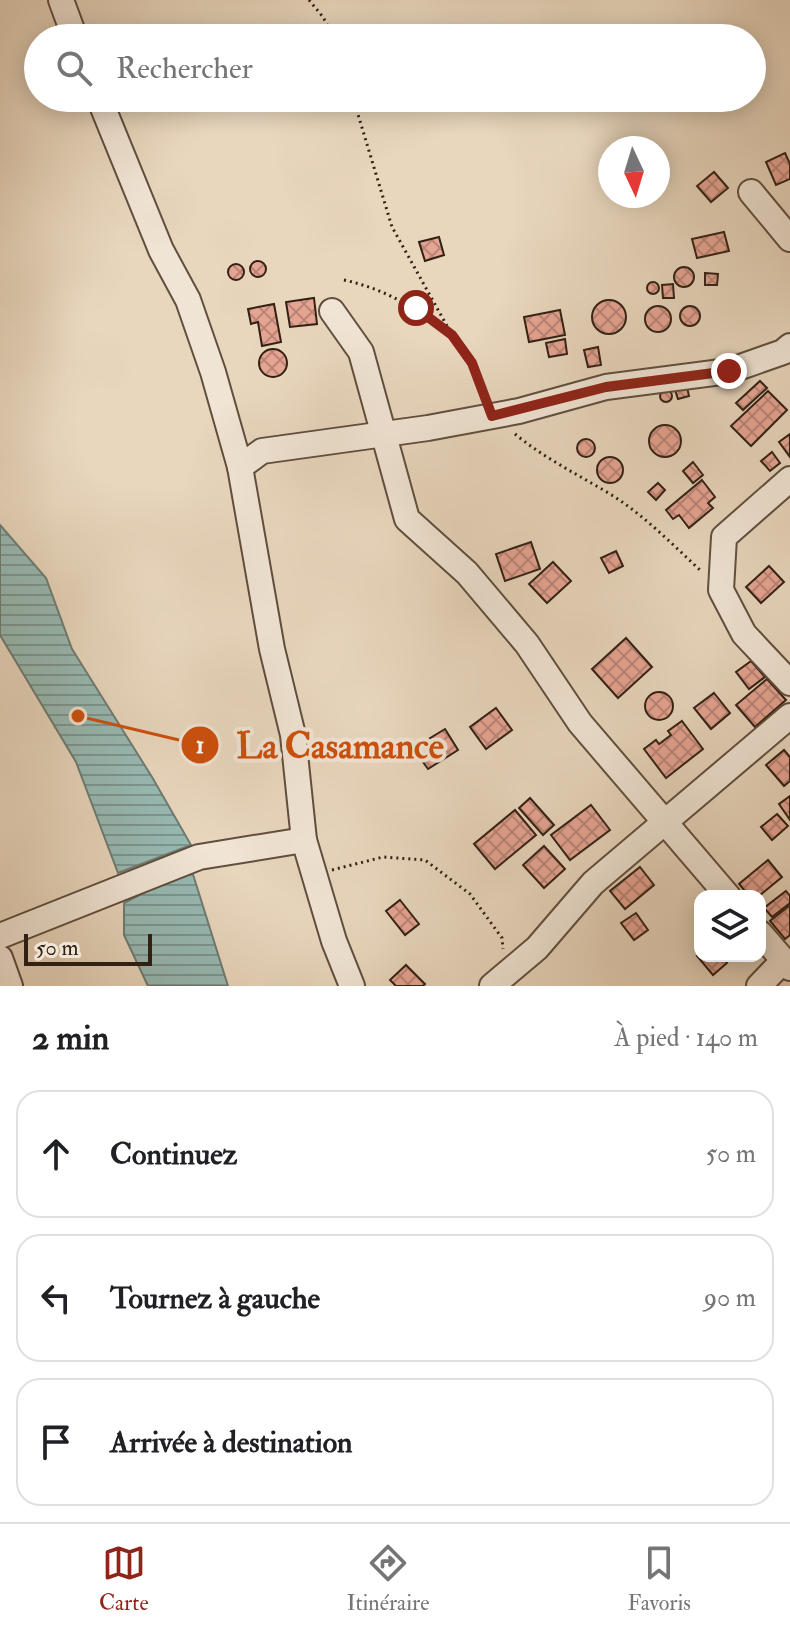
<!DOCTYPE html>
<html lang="fr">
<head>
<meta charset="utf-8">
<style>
	:root { --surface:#fff; --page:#f2f2f2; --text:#202124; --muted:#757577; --line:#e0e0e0; --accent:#8f2418 }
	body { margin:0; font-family:"IM FELL Double Pica",serif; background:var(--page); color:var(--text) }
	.controls { position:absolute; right:24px; bottom:24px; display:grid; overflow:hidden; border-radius:16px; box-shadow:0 4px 20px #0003 }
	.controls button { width:72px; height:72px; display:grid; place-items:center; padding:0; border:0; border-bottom:2px solid var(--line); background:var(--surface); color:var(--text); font:40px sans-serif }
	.compass { position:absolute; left:598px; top:136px; width:72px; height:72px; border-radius:50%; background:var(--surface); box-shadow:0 4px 20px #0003; rotate:176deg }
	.scale { position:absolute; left:24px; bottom:20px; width:128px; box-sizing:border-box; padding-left:8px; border:4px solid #322014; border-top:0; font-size:22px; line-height:28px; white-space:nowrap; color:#322014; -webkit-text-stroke:6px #f0e4d4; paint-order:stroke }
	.stop { position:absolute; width:24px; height:24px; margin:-18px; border:6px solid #8f2418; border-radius:50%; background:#fff }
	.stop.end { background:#8f2418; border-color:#fff; box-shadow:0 2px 8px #0008 }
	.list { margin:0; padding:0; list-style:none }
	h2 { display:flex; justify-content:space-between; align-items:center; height:104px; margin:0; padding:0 32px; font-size:34px }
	h2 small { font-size:26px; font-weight:400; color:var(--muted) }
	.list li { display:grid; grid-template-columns:52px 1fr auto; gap:24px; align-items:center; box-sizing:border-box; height:128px; margin:0 16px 16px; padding:0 16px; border:2px solid var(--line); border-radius:24px }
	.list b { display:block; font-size:30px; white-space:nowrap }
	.list em { font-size:26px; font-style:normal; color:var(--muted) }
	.icon { flex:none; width:44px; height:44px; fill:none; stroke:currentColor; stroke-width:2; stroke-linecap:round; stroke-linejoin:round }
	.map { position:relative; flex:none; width:790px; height:986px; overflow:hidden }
	.search { position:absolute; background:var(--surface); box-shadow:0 4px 20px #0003; left:24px; right:24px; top:24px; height:88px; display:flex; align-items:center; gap:20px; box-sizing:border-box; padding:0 28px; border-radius:44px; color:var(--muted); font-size:30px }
	.sheet { height:536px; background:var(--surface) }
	nav { display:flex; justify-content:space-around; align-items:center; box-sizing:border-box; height:112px; border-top:2px solid var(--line); background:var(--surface); font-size:22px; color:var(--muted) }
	nav a { display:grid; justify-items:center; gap:4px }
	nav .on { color:var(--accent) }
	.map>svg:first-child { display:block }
	.water { fill:url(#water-rules); stroke:#6f7c73; stroke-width:2 }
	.building { fill:url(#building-cross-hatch); stroke:#322014; stroke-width:2 }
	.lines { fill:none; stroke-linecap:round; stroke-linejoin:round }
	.minor-casing { stroke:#604e3e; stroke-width:28 }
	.path { stroke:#322014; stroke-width:3; stroke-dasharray:2 4; stroke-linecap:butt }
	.minor { stroke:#f0e4d4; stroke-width:24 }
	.route { stroke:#8f2418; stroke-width:10 }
	.leader { fill:none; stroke:#cd500d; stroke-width:3 }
	.callout-dot { fill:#cd500d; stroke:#f0e4d4; stroke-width:3 }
	.mark-label { font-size:24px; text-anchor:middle; font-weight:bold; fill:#fff }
	.callout-label { font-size:36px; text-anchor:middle; font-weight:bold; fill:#cd500d; stroke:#f0e4d4; stroke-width:8; stroke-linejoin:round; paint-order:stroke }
</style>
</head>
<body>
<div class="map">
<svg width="790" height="986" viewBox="0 0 790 986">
	<defs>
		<pattern id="water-rules" width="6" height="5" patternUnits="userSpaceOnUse" patternTransform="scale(2)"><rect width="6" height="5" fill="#97b9b3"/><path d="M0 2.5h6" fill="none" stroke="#7c9690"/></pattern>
		<pattern id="building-cross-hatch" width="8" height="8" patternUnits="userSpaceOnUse" patternTransform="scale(2)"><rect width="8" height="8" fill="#e6a493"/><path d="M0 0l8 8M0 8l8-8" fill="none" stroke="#bb8577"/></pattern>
	</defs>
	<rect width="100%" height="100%" fill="#e8d6bd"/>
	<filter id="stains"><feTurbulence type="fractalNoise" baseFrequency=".0025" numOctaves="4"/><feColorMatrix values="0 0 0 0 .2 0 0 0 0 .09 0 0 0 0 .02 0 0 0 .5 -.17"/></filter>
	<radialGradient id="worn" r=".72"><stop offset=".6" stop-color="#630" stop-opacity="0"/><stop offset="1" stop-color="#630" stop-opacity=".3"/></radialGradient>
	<!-- water -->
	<g class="water">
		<polygon points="0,525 46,578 72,649 152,777 191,845 118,873 76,762 0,635"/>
		<polygon points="191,868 228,986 148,986 124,935 124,903"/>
	</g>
	<!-- building -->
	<g class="building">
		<polygon points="785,153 790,164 790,179 776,185 766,162"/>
		<polygon points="714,172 728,188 711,202 697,186"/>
		<polygon points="724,232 729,251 697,258 692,239"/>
		<polygon points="439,237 444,255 425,261 419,242"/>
		<circle cx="258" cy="269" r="8"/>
		<circle cx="236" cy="272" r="8"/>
		<circle cx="684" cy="277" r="10"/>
		<polygon points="705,273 718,274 717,285 705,285"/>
		<circle cx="653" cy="288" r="6"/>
		<polygon points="673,284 674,298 663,298 662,285"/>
		<polygon points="314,298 317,324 290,327 286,302"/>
		<circle cx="609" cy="317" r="17"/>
		<polygon points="274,304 281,342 262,346 258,322 251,324 248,309"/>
		<circle cx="690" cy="316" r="10"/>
		<circle cx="658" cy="319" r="13"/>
		<polygon points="560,310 565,335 529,342 524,317"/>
		<polygon points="565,339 567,354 549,357 546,343"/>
		<polygon points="598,347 601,365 588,367 584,350"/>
		<circle cx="273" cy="363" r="14"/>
		<polygon points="760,381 767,388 743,410 736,403"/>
		<polygon points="686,383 689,396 678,399 674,387"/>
		<circle cx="666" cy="396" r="6"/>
		<polygon points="768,391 787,410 751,446 731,426"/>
		<circle cx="665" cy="441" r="16"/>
		<polygon points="790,434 790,457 779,442"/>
		<circle cx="586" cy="448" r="9"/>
		<polygon points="772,452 780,463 770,471 761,461"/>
		<circle cx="610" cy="470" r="13"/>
		<polygon points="693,462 703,475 693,483 683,471"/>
		<polygon points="702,480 715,497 708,503 713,508 689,528 679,515 673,519 666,510"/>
		<polygon points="658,483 665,490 656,500 648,492"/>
		<polygon points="531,542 540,569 505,581 496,554"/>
		<polygon points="616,551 623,566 609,573 601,558"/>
		<polygon points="553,562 571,581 547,603 529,584"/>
		<polygon points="769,566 784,582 761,603 746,587"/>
		<polygon points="626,638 652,667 618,698 592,669"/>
		<polygon points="751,661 765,677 749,689 736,672"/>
		<polygon points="767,679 786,700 755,727 736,705"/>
		<circle cx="659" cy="706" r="14"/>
		<polygon points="714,693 730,713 711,729 694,708"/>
		<polygon points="496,708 512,730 486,749 470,727"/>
		<polygon points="682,721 703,749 666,778 644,749 656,740 659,744 671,735 668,731"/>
		<polygon points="445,729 458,750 428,769 423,762 431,757 422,743"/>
		<polygon points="784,750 790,757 790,781 784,786 766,765"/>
		<polygon points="790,796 790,820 779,804"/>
		<polygon points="530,798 554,825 543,835 519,808"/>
		<polygon points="591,805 610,830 570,860 551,835"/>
		<polygon points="515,810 536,835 495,869 474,844"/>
		<polygon points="777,814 788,826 772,840 761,827"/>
		<polygon points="544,846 565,869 544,888 523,865"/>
		<polygon points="768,860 782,877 759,896 749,896 739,884"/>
		<polygon points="640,867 654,885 625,909 610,891"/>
		<polygon points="786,891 790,896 790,903 772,917 764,908"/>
		<polygon points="400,900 419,924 405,935 386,911"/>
		<polygon points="790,905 790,935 785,939 770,921"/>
		<polygon points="636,913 648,930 634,940 621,923"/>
		<polygon points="700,954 721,956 727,963 713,975 697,956"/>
		<polygon points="406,965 425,984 423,986 396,986 390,980"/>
	</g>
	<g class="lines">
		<defs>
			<g id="minor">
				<polyline points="61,0 75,38"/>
				<polyline points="99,98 161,250 188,300 213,372 240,467 272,649 293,735 304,840 334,941 352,986"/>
				<polyline points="751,192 790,239"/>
				<polyline points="332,311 361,352 407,519 467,573 527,644 580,723 728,896"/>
				<polyline points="240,467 262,451 428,428 519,411 606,387 729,371 783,352 790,346"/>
				<polyline points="790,479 724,537 721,590 744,634 790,683"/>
				<polyline points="760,933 790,968"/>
				<polyline points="0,936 199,857 304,840"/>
				<polyline points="0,958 10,986"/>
				<polyline points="492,986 537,948 593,883 790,716"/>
				<polyline points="759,986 784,960"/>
			</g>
		</defs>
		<!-- minor casing -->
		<use href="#minor" class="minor-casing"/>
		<!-- path -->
		<g class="path">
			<polyline points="309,0 323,17 334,38"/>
			<polyline points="353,98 392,227 452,335 472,363 485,398"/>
			<path d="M344,280C385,289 416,308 449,333"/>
			<path d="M515,434C544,458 577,474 610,494C644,515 672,544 701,571"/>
			<polyline points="332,870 383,857 425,860 470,894 502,938 503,949"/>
		</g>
		<!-- minor -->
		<use href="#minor" class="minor"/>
	</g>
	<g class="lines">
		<!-- route -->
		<polyline class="route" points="416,308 452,335 472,363 492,416 606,387 729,371"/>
	</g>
	<!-- callouts -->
	<path class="leader" d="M78 716L200 745"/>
	<g class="callout-dot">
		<circle cx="78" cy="716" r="8"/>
		<circle cx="200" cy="745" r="20"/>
	</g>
	<g class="mark-label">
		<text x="200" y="753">1</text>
	</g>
	<g class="callout-label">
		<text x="340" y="758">La Casamance</text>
	</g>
	<rect width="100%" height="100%" filter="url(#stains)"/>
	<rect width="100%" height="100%" fill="url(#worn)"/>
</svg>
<div class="controls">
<button><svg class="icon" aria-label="layers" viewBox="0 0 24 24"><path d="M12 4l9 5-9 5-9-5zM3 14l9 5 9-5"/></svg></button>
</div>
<svg class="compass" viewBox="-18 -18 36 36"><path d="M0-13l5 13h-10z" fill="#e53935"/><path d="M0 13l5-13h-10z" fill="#757577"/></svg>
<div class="scale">50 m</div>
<div class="stop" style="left:416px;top:308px"></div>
<div class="stop end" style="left:729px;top:371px"></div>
<div class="search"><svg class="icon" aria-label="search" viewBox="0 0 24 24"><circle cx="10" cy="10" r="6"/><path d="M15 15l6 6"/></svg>Rechercher</div>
</div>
<section class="sheet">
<h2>2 min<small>À pied · 140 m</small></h2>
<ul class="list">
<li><svg class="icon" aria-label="ahead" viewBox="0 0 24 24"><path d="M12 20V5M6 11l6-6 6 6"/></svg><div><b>Continuez</b></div><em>50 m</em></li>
<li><svg class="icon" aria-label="left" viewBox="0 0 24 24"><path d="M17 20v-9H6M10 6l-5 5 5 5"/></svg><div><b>Tournez à gauche</b></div><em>90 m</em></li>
<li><svg class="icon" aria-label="arrive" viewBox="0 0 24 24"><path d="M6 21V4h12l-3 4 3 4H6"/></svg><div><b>Arrivée à destination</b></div></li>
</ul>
</section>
<nav>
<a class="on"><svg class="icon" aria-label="map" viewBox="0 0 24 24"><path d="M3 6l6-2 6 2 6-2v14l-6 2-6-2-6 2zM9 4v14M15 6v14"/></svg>Carte</a>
<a><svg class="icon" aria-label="directions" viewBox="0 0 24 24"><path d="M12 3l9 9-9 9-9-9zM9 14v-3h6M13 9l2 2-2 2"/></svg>Itinéraire</a>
<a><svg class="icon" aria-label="saved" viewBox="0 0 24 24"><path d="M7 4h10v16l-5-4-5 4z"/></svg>Favoris</a>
</nav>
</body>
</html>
